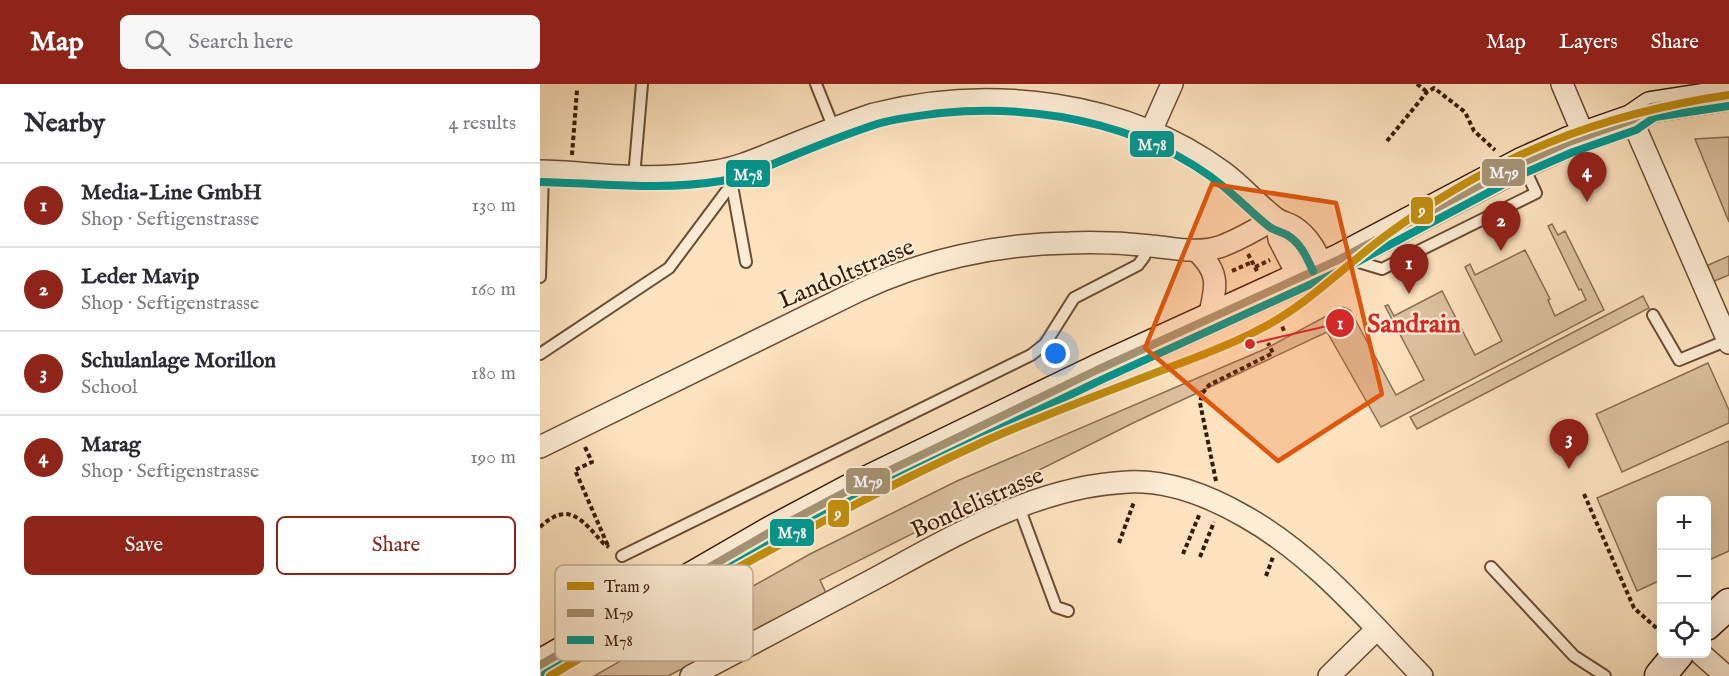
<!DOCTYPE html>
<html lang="en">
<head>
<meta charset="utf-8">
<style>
	:root { --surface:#fff; --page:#f7f7f7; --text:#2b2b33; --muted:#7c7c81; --line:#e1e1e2; --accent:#8f2418 }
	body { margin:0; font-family:"IM FELL English",serif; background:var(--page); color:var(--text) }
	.controls { position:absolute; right:18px; bottom:18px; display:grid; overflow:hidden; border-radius:9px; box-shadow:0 6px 24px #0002 }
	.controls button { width:54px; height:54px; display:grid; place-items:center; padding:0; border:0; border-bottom:2px solid var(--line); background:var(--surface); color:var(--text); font:30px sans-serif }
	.you { position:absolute; left:516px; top:270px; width:21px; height:21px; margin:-15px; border:4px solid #fff; border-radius:50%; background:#1a73e8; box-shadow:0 0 0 9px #1a73e833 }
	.badge { display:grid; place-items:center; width:39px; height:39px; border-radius:50%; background:var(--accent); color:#fff; font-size:20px; font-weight:700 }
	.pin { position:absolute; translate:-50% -50px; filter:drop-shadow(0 2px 3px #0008) }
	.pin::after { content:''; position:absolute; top:32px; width:21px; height:18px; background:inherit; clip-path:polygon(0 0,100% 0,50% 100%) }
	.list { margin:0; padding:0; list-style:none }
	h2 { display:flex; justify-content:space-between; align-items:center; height:78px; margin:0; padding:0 24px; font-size:26px }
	h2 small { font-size:20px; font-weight:400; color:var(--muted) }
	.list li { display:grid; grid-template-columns:39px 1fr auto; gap:18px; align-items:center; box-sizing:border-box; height:84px; padding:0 24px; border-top:2px solid var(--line) }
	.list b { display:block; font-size:22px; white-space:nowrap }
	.list p { margin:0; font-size:20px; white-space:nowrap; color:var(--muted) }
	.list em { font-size:20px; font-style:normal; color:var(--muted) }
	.actions { display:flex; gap:12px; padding:18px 24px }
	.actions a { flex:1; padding:14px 0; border:2px solid var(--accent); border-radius:9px; text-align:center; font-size:21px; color:var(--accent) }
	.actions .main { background:var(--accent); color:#fff }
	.icon { flex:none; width:33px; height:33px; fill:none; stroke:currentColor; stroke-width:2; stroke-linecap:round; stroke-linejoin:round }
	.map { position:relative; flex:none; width:1189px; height:592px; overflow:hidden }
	header { display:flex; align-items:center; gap:36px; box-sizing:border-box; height:84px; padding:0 30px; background:var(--accent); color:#fff }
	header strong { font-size:28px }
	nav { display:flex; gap:33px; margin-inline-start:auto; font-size:21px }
	.search { width:420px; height:54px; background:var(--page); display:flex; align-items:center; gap:15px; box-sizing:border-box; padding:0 21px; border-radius:9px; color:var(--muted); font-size:22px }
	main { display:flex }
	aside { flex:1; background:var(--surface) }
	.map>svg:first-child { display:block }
	.green { fill:#dcc1a0; stroke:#8a6d53; stroke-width:1.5 }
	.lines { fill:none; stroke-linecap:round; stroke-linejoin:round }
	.lane-casing { stroke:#6a4c34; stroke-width:14 }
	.street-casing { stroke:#6a4c34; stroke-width:24 }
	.secondary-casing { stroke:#391906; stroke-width:33 }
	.path { stroke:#391906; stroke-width:4; stroke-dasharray:4.5 3; stroke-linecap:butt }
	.lane { stroke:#feedd5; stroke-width:10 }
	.street { stroke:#feedd5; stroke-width:21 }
	.secondary { stroke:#feedd5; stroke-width:30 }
	.bus-1-casing { stroke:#feedd5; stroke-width:12 }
	.bus-2-casing { stroke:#feedd5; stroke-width:12 }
	.bus-1 { stroke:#a69476; stroke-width:8 }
	.bus-2 { stroke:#009790; stroke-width:8 }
	.tram-1-casing { stroke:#feedd5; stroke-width:12 }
	.tram-1 { stroke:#c28f0d; stroke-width:8 }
	.marked { fill:#df560c; fill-opacity:0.2; stroke:#df560c; stroke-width:4.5; stroke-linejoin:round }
	.labels { text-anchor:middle; stroke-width:4.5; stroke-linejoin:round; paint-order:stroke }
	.street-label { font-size:24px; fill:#391906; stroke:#feedd5 }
	.key { fill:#feedd5; stroke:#c3ad97; stroke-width:1.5 }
	.key-label { font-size:16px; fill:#391906 }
	.leader { fill:none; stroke:#d62828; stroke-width:2 }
	.callout-dot { fill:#d62828; stroke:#feedd5; stroke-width:2 }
	.mark-label { font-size:18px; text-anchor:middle; font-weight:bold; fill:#fff }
	.callout-label { font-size:26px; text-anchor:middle; font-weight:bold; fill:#d62828; stroke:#feedd5; stroke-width:4.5; stroke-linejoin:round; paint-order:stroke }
	.line-badge { stroke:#feedd5; stroke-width:2 }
	.badge-label { font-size:16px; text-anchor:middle; font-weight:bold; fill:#fff }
</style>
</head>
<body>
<header>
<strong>Map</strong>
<div class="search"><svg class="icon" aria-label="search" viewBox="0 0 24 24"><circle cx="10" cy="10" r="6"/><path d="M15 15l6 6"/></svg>Search here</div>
<nav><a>Map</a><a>Layers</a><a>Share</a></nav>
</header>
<main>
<aside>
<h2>Nearby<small>4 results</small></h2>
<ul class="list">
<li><span class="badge">1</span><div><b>Media-Line GmbH</b><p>Shop · Seftigenstrasse</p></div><em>130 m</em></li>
<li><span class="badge">2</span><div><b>Leder Mavip</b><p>Shop · Seftigenstrasse</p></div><em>160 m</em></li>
<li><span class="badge">3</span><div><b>Schulanlage Morillon</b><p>School</p></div><em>180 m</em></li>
<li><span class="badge">4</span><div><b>Marag</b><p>Shop · Seftigenstrasse</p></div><em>190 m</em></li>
</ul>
<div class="actions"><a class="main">Save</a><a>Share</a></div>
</aside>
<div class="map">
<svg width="1189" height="592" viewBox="0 0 1189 592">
	<rect width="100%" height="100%" fill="#fde3bf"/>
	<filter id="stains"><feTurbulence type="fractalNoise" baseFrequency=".00333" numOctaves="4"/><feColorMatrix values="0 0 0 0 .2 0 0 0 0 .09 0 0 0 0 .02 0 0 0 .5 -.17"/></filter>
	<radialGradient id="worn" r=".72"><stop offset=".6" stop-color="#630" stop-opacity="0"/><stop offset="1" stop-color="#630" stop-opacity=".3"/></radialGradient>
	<!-- green -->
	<g class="green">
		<polygon points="1189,53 1189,138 1155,55"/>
		<polygon points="1012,140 1018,151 1025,147 1064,226 841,343 787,248 593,339 280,496 287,511 128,592 54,592 270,470 417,397 725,265 803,223 810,226 856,311 884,296 845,222 848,221 854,232 902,207 935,271 962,257 925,183 930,180 935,191 985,166 1010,215 1008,216 1015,232 1046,216 1041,205 1039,206 1008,142"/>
		<polygon points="1189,172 1189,191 1172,198 1166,182"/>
		<polygon points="1103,212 1109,224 877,345 870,333"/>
		<polygon points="1168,279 1189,326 1189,339 1082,388 1056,330"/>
		<polygon points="1189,357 1189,467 1167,477 1166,416 1122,416 1121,496 1097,507 1057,414"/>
	</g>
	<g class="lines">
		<defs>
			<g id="lane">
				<polyline points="276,0 294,45"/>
				<polyline points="94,93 102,0"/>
				<polyline points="191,96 206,178"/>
				<polyline points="812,176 842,185 996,109 983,81"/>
				<polyline points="0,193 3,87"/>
				<polyline points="1113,231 1139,276 1188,256"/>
				<polyline points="0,270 129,184 191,101"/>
				<polyline points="479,423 516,523 528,527"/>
				<polyline points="82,472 491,271 505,260 534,214 598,181 604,173 609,161"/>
				<polyline points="951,483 1034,572 1065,592"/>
			</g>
			<g id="street">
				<polyline points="1022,0 1044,52"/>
				<polyline points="1092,36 1189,259"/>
				<polyline points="612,45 632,0"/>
				<path d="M0,87C27,87 54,91 81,92C113,94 145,92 176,87C197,84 217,75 237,67C269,54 301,41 334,30C450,0 586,17 683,88C702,102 716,119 734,133C740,138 748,139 754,143C769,153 776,167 783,183"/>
				<polyline points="736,135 739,155 759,194"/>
				<path d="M657,167C682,191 675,204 669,234"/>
				<path d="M0,363L318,207C383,176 457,160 529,159C556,158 584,159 611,162C634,164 656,170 679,163C698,157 717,144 736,135"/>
				<polyline points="1161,570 1186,592"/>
				<path d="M151,592C213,559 274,527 336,494C414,452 496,402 588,398C628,396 669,412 704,432C774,471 827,535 882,592"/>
				<polyline points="789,592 837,545"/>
			</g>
			<g id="secondary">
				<polyline points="1166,541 1189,520"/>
				<polyline points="0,581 232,447 309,406 557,286 798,176 982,79 1029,58 1092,36 1111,23 1189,11"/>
				<polyline points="1120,592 1138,570"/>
			</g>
		</defs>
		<!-- lane casing -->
		<use href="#lane" class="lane-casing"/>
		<!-- street casing -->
		<use href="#street" class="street-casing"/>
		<!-- secondary casing -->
		<use href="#secondary" class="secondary-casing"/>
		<!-- path -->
		<g class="path">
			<polyline points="877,0 887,8"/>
			<polyline points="847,57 887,8 894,4 925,28 934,47 955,66"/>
			<polyline points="32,71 37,6"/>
			<polyline points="708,170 717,187"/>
			<polyline points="715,183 730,176"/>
			<polyline points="692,187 712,178"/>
			<polyline points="735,232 737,231 745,249"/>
			<polyline points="45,363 52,378 35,386 68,462"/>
			<polyline points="676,397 660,319 662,310 669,301 733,269 728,259"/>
			<polyline points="1044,410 1094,524 1122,549"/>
			<path d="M0,443C29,416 42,436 64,460L69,463"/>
			<polyline points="579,459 594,418"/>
			<polyline points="643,470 660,429"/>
			<polyline points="660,473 674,438"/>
			<polyline points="726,492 733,473"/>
		</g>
		<!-- lane -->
		<use href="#lane" class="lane"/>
		<!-- street -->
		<use href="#street" class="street"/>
		<!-- secondary -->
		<use href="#secondary" class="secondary"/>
		<defs>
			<polyline id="bus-1" points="0,581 232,447 309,406 557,286 798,176 982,79 1029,58 1092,36 1111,23 1189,11"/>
			<g id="bus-2">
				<path d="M0,98C61,99 120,107 181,97C203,93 224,84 245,75C274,63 304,51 334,41C355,34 378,32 401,29C505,19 622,43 700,117C710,126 720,136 731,144C736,147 742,148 747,151C761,159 767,174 773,187"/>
				<polyline points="5,590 237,456 314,415 561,296 802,186 987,88 1033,68 1096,46 1115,33 1189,22"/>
			</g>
		</defs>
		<!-- bus-1 casing -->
		<use href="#bus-1" class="bus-1-casing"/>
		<!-- bus-2 casing -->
		<use href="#bus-2" class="bus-2-casing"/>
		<!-- bus-1 -->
		<use href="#bus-1" class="bus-1"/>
		<!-- bus-2 -->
		<use href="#bus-2" class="bus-2"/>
		<defs>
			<path id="tram-1" d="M10,592C152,509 294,426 443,358C503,331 566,308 628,284C659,272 691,261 720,245C768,221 805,181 848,150C954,72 1059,30 1189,11"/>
		</defs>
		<!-- tram-1 casing -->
		<use href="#tram-1" class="tram-1-casing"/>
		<!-- tram-1 -->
		<use href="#tram-1" class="tram-1"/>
	</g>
	<!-- marked area -->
	<path class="marked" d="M672,100L796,119L842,310L738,377L605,264Z"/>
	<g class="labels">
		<!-- street labels -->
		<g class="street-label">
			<text transform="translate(306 189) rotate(-23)" y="8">Landoltstrasse</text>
			<text transform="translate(437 418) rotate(-24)" y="8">Bondelistrasse</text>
		</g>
	</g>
	<!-- legend -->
	<rect x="15" y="481" width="198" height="96" rx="9" class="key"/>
	<rect x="27" y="498" width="27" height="8" fill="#c28f0d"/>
	<rect x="27" y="525" width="27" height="8" fill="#a69476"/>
	<rect x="27" y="552" width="27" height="8" fill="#009790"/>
	<g class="key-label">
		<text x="64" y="508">Tram 9</text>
		<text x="64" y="535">M79</text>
		<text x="64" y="562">M78</text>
	</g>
	<!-- callouts -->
	<path class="leader" d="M710 260L800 239"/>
	<g class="callout-dot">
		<circle cx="710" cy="260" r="6"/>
		<circle cx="800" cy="239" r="15"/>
	</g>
	<g class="mark-label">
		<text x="800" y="245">1</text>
	</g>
	<g class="callout-label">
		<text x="874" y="248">Sandrain</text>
	</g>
	<g class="line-badge">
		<rect x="589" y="46" width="46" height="28" rx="6" fill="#009790"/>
		<rect x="941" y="74" width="45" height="29" rx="6" fill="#a69476"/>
		<rect x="185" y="75" width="46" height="29" rx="6" fill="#009790"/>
		<rect x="870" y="112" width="24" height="29" rx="6" fill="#c28f0d"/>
		<rect x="305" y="383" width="46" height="28" rx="6" fill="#a69476"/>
		<rect x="287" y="415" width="23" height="29" rx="6" fill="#c28f0d"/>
		<rect x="229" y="434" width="46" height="29" rx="6" fill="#009790"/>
	</g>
	<g class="badge-label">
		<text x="612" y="66">M78</text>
		<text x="964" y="94">M79</text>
		<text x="208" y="96">M78</text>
		<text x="882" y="132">9</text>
		<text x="328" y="403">M79</text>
		<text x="298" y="435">9</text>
		<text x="252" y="454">M78</text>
	</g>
	<rect width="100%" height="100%" filter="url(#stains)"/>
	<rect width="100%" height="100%" fill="url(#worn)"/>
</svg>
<div class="controls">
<button>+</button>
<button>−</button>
<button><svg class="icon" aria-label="locate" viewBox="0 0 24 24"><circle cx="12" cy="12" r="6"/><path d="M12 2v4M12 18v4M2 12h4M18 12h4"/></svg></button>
</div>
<div class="you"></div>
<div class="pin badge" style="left:869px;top:210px">1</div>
<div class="pin badge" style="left:961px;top:167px">2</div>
<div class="pin badge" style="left:1029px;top:385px">3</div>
<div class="pin badge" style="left:1047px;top:118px">4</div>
</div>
</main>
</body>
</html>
